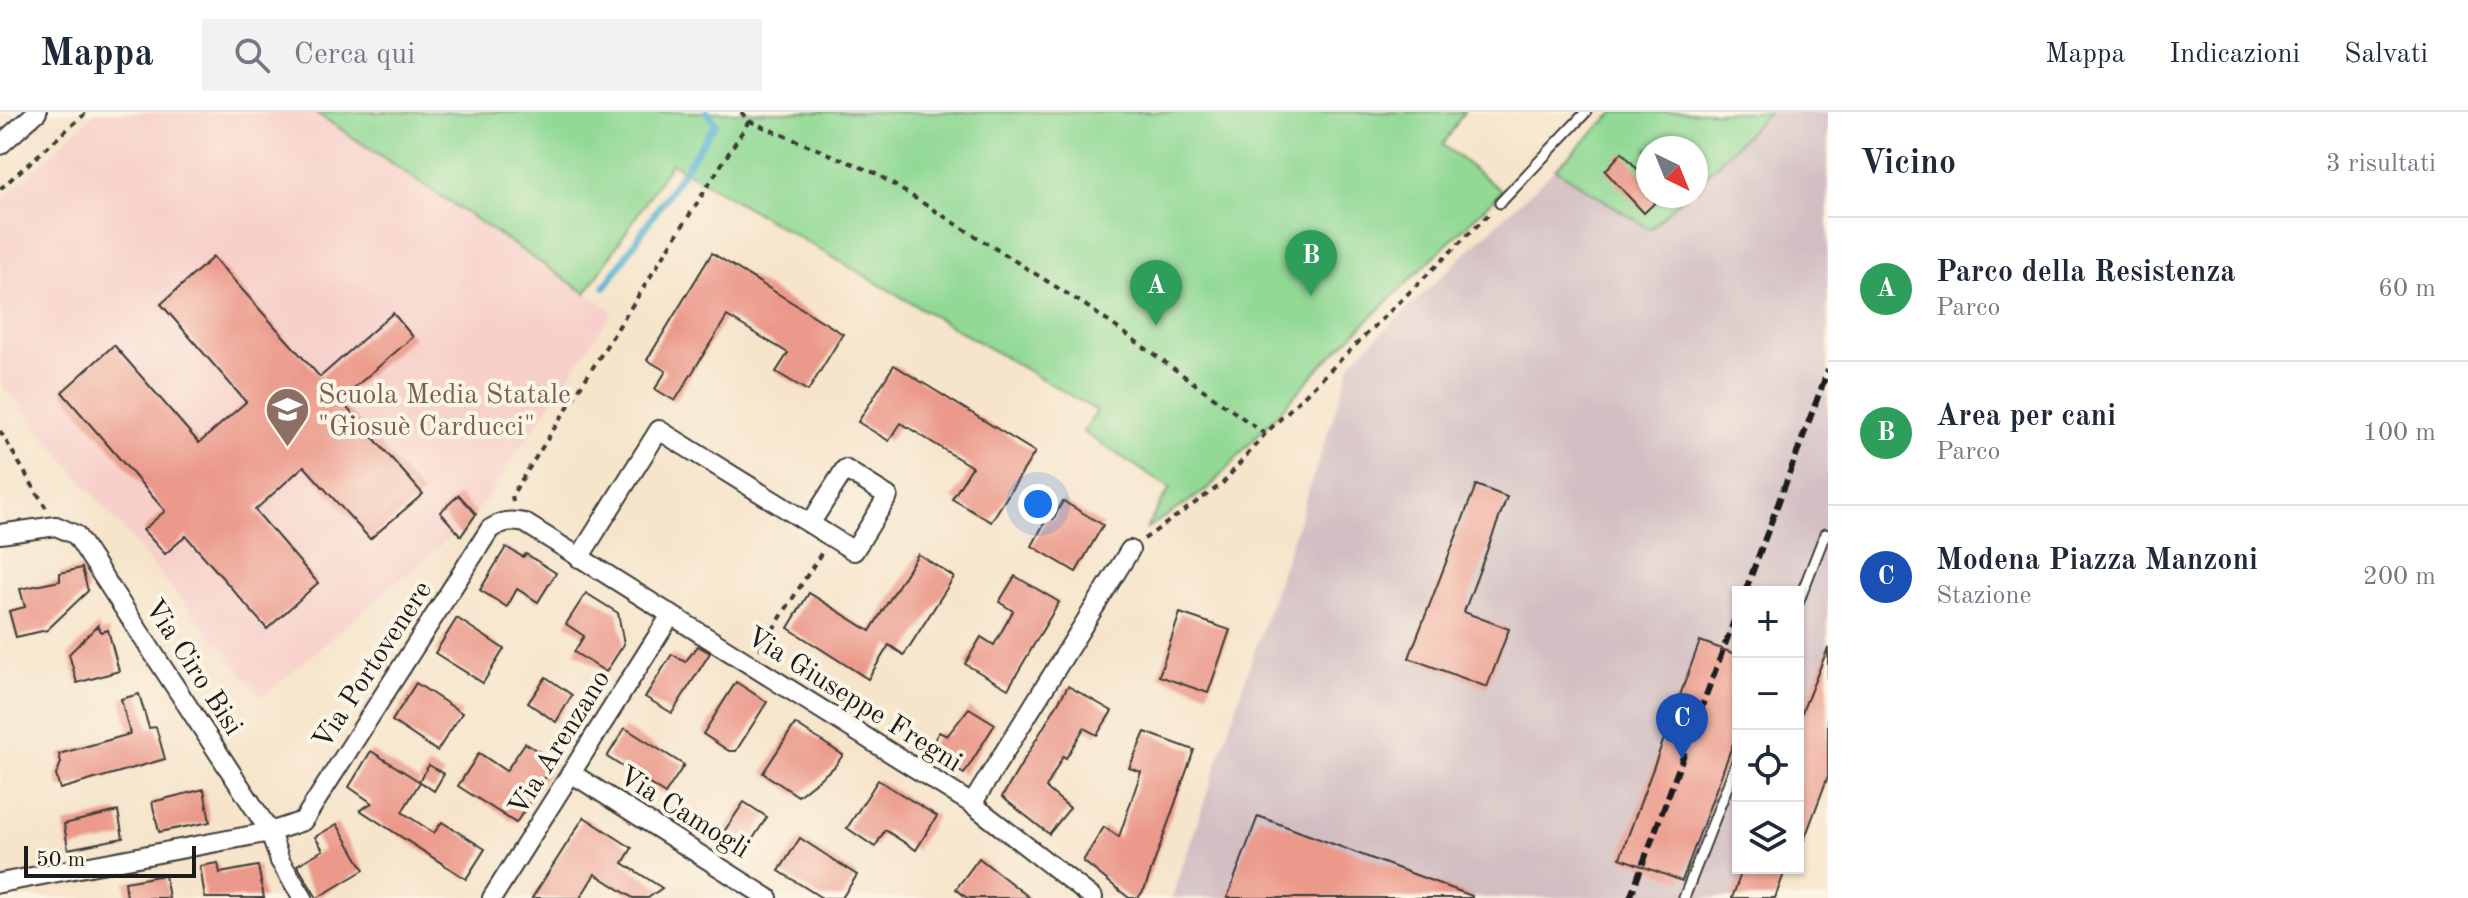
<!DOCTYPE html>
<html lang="it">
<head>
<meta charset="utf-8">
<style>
	:root { --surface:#fff; --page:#f2f2f3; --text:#1f2937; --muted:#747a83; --line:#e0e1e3; --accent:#b5179e }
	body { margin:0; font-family:"Old Standard TT",serif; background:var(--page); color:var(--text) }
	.controls { position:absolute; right:24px; bottom:24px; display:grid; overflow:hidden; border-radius:0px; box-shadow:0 2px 6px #0004 }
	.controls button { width:72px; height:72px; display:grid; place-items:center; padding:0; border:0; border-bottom:2px solid var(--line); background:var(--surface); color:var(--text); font:40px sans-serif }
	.compass { position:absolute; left:1636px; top:24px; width:72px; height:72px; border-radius:50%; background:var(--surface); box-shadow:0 2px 6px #0004; rotate:137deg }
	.scale { position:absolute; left:24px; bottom:20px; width:172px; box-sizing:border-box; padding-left:8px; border:4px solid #1c1c1c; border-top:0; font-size:22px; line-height:28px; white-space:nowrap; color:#1c1c1c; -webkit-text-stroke:6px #fcf5e5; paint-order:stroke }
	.you { position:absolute; left:1038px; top:392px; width:28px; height:28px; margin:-20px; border:6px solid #fff; border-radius:50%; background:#1a73e8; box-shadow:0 0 0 12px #1a73e833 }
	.badge { display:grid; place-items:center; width:52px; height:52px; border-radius:50%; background:var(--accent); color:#fff; font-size:26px; font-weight:700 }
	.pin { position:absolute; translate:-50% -66px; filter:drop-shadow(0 2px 4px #0008) }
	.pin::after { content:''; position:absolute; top:42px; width:28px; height:24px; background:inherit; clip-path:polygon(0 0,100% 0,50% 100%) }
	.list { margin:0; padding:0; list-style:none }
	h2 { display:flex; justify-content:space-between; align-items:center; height:104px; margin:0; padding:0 32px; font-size:34px }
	h2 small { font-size:26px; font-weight:400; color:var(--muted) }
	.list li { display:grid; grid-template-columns:52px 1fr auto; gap:24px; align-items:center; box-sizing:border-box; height:144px; padding:0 32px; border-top:2px solid var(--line) }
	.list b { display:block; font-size:30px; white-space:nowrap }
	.list p { margin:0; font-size:26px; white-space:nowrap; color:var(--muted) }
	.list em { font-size:26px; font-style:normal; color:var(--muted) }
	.icon { flex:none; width:44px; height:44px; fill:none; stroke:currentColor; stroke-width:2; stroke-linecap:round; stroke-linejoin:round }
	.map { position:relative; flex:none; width:1828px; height:786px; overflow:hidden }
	header { display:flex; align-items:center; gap:48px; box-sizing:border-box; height:112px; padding:0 40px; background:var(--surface); border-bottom:2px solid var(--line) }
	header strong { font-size:38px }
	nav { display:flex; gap:44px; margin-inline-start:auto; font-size:28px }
	.search { width:560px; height:72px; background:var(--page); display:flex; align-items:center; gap:20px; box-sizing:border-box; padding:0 28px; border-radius:0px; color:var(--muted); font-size:30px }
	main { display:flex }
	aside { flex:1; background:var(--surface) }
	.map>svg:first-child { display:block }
	.built { fill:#f7d0cb }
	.industrial { fill:#d2bec2 }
	.green { fill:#91d995; stroke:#567a58; stroke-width:2 }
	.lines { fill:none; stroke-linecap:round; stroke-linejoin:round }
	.stream { stroke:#54b0d2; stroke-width:7 }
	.building { fill:#eb998a }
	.service-casing { stroke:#3d3a36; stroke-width:13 }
	.minor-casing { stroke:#3d3a36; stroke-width:22 }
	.path { stroke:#3d3a36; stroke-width:4; stroke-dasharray:6 6; stroke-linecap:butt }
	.service { stroke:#fff; stroke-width:9 }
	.minor { stroke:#fff; stroke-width:18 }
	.rail { stroke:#1c1c1c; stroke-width:6; stroke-dasharray:12 6; stroke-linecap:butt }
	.labels { text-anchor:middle; stroke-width:8; stroke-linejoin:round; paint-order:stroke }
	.education-label { font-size:28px; fill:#785e54; stroke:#fcf5e5; text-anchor:start }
	.street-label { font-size:28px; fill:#1c1c1c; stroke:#fcf5e5 }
</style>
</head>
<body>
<header>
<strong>Mappa</strong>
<div class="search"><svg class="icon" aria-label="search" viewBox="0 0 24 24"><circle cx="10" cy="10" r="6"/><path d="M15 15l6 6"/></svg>Cerca qui</div>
<nav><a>Mappa</a><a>Indicazioni</a><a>Salvati</a></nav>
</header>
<main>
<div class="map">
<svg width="1828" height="786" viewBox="0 0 1828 786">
	<rect width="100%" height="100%" fill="#fcf5e5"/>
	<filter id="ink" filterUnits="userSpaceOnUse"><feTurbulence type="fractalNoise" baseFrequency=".0125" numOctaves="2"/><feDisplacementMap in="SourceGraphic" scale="16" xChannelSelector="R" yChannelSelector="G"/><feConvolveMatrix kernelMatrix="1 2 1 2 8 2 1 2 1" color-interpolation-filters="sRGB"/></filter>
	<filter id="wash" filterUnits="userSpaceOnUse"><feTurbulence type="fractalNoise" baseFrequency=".006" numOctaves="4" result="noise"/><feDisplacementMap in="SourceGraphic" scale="32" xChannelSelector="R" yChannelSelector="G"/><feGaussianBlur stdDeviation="1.8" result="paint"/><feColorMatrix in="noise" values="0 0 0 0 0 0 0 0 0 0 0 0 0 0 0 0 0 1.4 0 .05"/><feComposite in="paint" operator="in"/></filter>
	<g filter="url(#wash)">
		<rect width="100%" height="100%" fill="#f6e4cb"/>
		<!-- built -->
		<polygon class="built" points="96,0 315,0 613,199 461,424 456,420 262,585 0,270 0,89"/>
		<!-- industrial -->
		<polygon class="industrial" points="1769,0 1828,0 1828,644 1798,724 1798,480 1738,480 1738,756 1786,756 1775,786 1172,786 1352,249 1555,57 1650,117 1684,84 1696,84 1696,73"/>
		<!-- green -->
		<g class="green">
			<polygon points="315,0 1464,0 1443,33 1502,79 1327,248 1208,377 1146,417 1170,376 1083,320 1097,299 671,51 586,181"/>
			<polygon points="1615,0 1769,0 1696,73 1696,36 1648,36 1648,84 1684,84 1650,117 1555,57"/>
		</g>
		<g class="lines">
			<!-- stream -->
			<polyline class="stream" points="605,175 716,11 707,0"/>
		</g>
		<g id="blocks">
			<!-- building -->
			<g class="building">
				<polygon points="1622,40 1648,69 1648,84 1662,84 1644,101 1605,59"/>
				<polygon points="712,141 843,222 808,279 776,260 788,241 727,204 675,289 655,277 666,259 647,248"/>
				<polygon points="213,145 320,265 393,201 413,225 340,288 423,382 370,427 304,354 255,398 318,471 267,517 186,424 165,442 143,418 165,399 62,280 114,233 199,331 246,290 161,192"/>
				<polygon points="894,253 1035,340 991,410 952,387 972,355 901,311 889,329 858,310"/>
				<polygon points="1476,373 1507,385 1464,500 1509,517 1487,575 1409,546"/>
				<polygon points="459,383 476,402 461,424 440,400"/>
				<polygon points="1063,389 1103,413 1076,460 1032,434 1048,404 1053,407"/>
				<polygon points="506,435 523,445 526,442 556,461 538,490 517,477 507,495 480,478"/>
				<polygon points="918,442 954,465 904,543 889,533 868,567 788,516 809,481 870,519"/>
				<polygon points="82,456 88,479 47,518 16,525 9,499 25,495 20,477 60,469 60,461"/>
				<polygon points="1015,464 1059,490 1008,577 965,552 981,525 994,533 1013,499 999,490"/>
				<polygon points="586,481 618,501 624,532 606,560 574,540 584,524 566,512"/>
				<polygon points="1180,501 1230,518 1208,581 1159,564"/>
				<polygon points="457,506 504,537 483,571 435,541"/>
				<polygon points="98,513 101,520 108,518 119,559 77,571 69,542"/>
				<polygon points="1700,529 1738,543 1738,618 1682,769 1620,746"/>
				<polygon points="698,534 710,541 672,601 645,585 672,542 685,550"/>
				<polygon points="1828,536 1828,664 1800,739 1798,610"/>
				<polygon points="546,565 572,583 556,610 528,591"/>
				<polygon points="736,570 767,590 736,639 729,639 703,622"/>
				<polygon points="416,571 462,601 437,639 392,609"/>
				<polygon points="1068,574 1112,599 1097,623 1084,616 1066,646 1063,644 1046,676 1070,696 1049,722 1002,685"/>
				<polygon points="139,582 149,616 156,615 165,647 60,677 56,663 61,651 59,642 130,622 121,587"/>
				<polygon points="969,596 995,612 964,662 927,640 939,620 947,624"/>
				<polygon points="795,612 843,643 834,655 798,684 763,661"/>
				<polygon points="625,616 684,653 665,682 607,645"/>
				<polygon points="1145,620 1194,638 1145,776 1138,786 1129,786 1083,749 1104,715 1119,725 1141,660 1129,656"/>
				<polygon points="525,631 555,650 516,711 458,674 479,641 506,659"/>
				<polygon points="371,639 420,670 402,700 434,721 442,710 485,737 466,767 360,698 372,691 349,675"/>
				<polygon points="429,653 444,662 434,679 419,669"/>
				<polygon points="878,668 937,704 916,738 885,718 875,735 847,716"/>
				<polygon points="204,677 210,710 159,720 152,690"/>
				<polygon points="744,690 767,705 745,739 721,724"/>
				<polygon points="118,699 123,726 68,737 64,712"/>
				<polygon points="1258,704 1472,784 1472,786 1227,786"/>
				<polygon points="584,705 632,736 623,751 662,776 648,786 633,786 595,762 580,786 532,786"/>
				<polygon points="337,712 364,758 317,786 297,753 323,738 315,725"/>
				<polygon points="800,726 857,763 842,786 822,786 779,759"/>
				<polygon points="979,746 1030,786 967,786 956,777"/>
				<polygon points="218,751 220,761 258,754 264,786 205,786 200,754"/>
				<polygon points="1743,756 1786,756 1775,786 1732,786"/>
				<polygon points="165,763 169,786 127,786 125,770"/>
			</g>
		</g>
	</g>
	<g filter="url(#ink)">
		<use href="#blocks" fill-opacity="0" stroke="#3d3a36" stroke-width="2"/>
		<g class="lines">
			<defs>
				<g id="service">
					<polyline points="1500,91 1586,0"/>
					<polyline points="1798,491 1825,422 1828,423"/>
					<polyline points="1684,786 1738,647"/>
				</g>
				<g id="minor">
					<polyline points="0,33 37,0"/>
					<polyline points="0,422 56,414 76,423 270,720 280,749 303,786"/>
					<polyline points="579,446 659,318 854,439 888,384 845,357 810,412"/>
					<polyline points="571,661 768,786"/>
					<polyline points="972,692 1130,438"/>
					<path d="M0,771L270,720L303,709L490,417C503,409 510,408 525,411L972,692L1093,786"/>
					<polyline points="492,786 671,503"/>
				</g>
			</defs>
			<!-- service casing -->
			<use href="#service" class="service-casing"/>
			<!-- minor casing -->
			<use href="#minor" class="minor-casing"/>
			<!-- path -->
			<g class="path">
				<polyline points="741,0 749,9 875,61 1085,193 1265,322"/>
				<polyline points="0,77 87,0"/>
				<polyline points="0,319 46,396"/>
				<polyline points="513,390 512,383 749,9"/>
				<polyline points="1144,427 1222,372 1265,322 1489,102"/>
				<polyline points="760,538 822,440"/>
			</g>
			<!-- service -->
			<use href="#service" class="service"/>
			<!-- minor -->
			<use href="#minor" class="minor"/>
			<!-- rail -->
			<g class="rail">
				<polyline points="1745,480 1828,258"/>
				<polyline points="1630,786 1738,498"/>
			</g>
		</g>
	</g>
	<!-- icons -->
	<defs>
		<symbol id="school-pin" viewBox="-11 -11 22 30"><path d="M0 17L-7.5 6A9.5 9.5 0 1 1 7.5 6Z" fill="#8d6e63" stroke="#fcf5e5"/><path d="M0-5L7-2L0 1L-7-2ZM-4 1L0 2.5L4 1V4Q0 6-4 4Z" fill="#fff"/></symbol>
	</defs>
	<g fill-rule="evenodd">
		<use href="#school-pin" x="262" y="272" width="51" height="69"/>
	</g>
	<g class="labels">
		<!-- education labels -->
		<g class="education-label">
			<text x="318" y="291">Scuola Media Statale<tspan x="318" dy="32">"Giosuè Carducci"</tspan></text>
		</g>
		<!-- street labels -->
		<g class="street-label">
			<text transform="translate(371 552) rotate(-57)" y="10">Via Portovenere</text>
			<text transform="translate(195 554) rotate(57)" y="10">Via Ciro Bisi</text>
			<text transform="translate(855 586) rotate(32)" y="10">Via Giuseppe Fregni</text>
			<text transform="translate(558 630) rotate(-58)" y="10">Via Arenzano</text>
			<text transform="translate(685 699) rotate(32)" y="10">Via Camogli</text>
		</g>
	</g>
</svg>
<div class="controls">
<button>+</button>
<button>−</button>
<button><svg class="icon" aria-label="locate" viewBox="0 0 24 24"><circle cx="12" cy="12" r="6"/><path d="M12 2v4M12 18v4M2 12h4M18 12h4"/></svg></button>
<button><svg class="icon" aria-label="layers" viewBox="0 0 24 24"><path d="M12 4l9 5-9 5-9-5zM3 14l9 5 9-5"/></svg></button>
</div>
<svg class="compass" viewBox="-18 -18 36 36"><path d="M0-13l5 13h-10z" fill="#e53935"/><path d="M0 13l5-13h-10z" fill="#747a83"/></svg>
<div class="scale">50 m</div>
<div class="you"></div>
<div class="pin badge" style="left:1156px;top:214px;background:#2e9e5b">A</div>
<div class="pin badge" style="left:1311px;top:184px;background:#2e9e5b">B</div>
<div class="pin badge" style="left:1682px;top:647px;background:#1a4fb4">C</div>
</div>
<aside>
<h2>Vicino<small>3 risultati</small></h2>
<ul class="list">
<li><span class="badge" style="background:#2e9e5b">A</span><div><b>Parco della Resistenza</b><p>Parco</p></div><em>60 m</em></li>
<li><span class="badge" style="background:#2e9e5b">B</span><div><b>Area per cani</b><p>Parco</p></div><em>100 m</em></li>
<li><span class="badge" style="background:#1a4fb4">C</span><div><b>Modena Piazza Manzoni</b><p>Stazione</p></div><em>200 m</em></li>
</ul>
</aside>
</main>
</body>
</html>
